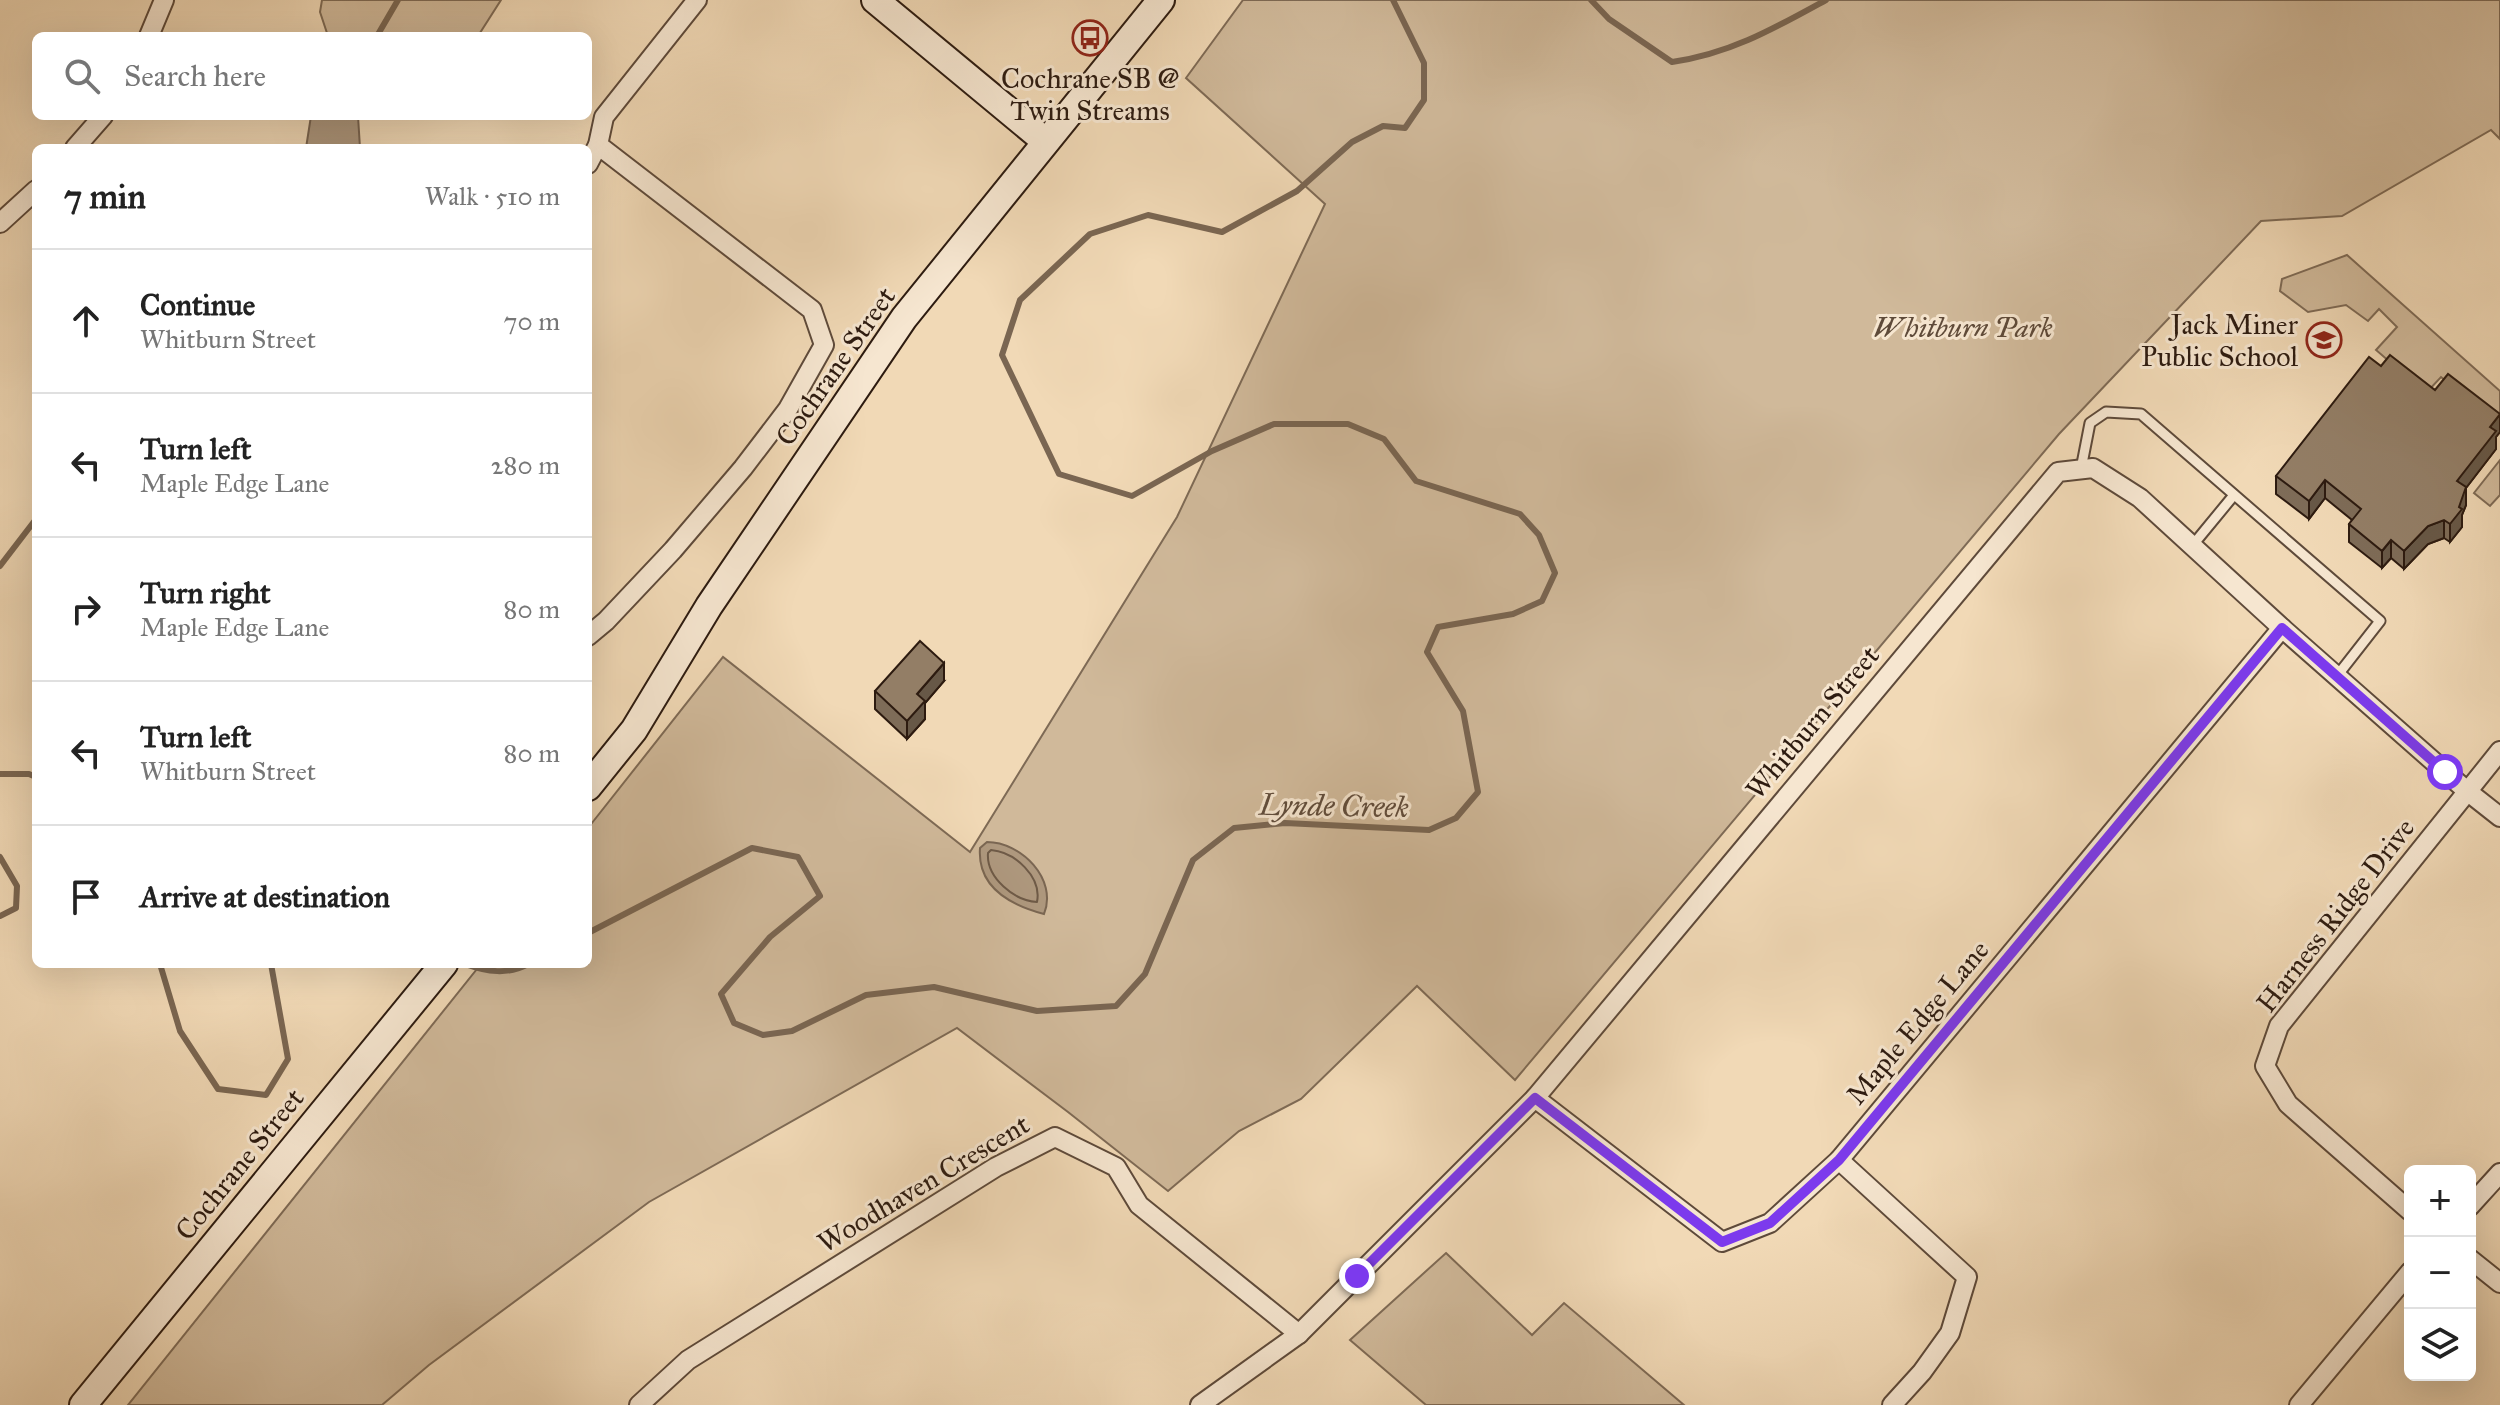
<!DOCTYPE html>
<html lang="en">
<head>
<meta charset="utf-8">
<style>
	:root { --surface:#fff; --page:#f2f2f2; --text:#222; --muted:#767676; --line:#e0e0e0 }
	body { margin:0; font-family:"IM FELL Great Primer",serif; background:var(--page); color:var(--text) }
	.controls { position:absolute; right:24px; bottom:24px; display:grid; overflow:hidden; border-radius:12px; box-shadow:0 8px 32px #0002 }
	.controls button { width:72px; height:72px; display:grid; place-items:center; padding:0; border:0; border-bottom:2px solid var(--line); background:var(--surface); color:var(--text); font:40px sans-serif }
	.stop { position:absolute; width:24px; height:24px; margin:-18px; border:6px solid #7c3aed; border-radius:50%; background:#fff }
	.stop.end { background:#7c3aed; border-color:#fff; box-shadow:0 2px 8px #0008 }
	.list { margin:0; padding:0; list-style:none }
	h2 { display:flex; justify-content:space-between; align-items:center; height:104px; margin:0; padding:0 32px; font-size:34px }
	h2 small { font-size:26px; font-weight:400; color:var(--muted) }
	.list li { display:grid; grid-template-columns:52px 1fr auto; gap:24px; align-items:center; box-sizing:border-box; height:144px; padding:0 32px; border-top:2px solid var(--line) }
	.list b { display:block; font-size:30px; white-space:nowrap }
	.list p { margin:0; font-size:26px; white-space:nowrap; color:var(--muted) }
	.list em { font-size:26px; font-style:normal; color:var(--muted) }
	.icon { flex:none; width:44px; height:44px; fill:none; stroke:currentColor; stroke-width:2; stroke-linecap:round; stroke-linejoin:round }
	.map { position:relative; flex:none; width:2500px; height:1405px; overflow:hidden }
	.search { position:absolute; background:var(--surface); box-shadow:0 8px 32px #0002; left:32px; top:32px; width:560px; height:88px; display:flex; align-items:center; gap:20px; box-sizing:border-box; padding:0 28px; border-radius:12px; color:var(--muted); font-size:30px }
	.panel { position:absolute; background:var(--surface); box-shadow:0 8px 32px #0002; left:32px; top:144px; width:560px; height:824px; border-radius:12px }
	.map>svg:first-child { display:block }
	.green { fill:#d0b99a; stroke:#7e6a55; stroke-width:2 }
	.water { fill:#ae987e; stroke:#7a6652; stroke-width:2 }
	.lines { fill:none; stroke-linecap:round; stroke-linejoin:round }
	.shore { stroke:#6e5a47; stroke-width:2 }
	.stream { stroke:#7a6652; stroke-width:6 }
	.lane-casing { stroke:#5e4a3a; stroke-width:13 }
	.street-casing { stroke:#5e4a3a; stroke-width:22 }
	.secondary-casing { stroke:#2d1b10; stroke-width:30 }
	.lane { stroke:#f6e6d0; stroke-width:9 }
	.street { stroke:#f6e6d0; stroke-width:18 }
	.secondary { stroke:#f6e6d0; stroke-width:26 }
	.wall { fill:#7e6c58; stroke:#2d1b10; stroke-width:2 }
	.shaded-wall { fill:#675847; stroke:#2d1b10; stroke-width:2 }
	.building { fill:#937e66; stroke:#2d1b10; stroke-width:2 }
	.route { stroke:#7c3aed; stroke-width:10 }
	.labels { text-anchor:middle; stroke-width:6; stroke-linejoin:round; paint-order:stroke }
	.poi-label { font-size:28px; fill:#2d1b10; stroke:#f6e6d0 }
	.park-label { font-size:28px; font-style:italic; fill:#5e4a39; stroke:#f6e6d0 }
	.street-label { font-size:28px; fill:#2d1b10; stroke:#f6e6d0 }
	.water-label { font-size:30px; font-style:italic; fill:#614d3c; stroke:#f6e6d0 }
</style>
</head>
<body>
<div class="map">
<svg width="2500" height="1405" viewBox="0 0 2500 1405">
	<rect width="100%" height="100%" fill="#f1d9b6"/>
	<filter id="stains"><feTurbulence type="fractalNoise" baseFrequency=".0025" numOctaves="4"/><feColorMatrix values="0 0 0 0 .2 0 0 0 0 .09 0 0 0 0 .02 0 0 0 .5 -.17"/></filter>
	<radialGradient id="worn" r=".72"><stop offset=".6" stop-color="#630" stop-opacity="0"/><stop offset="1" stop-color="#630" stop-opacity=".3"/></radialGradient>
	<!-- green -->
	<g class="green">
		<polygon points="322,0 501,0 478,36 328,36 320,12"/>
		<polygon points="1243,0 2500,0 2500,139 2491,130 2342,216 2261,221 2059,434 1515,1080 1417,986 1301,1099 1239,1131 1168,1191 1068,1112 957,1028 649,1202 429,1365 382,1405 128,1405 481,964 588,964 588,828 723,657 970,852 1177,517 1325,204 1186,78"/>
		<polygon points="2347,255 2500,391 2500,425 2441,377 2426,393 2376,350 2397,327 2379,309 2368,321 2346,305 2308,312 2280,291 2282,279"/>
		<polygon points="2500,460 2500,495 2490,506 2474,493"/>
		<polygon points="1446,1253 1532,1335 1564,1303 1684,1405 1426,1405 1350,1340"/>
	</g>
	<!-- water -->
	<g class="water">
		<polygon points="311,116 358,116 360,148 306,148"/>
		<path d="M987,842C1021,842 1058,879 1044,914C1010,905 977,887 980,848Z"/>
	</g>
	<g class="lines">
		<!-- shore -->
		<path class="shore" d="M991,850C1015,852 1042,877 1037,902C1015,901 986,878 988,853Z"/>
		<!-- stream -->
		<g class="stream">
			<path d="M1591,0L1609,19L1672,62C1730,54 1775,28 1826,0"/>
			<polyline points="377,36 398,0"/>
			<polyline points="0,566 36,519"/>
			<polyline points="0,774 29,774 36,777"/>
			<polyline points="0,857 17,886 16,908 0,916"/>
			<polyline points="588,933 752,848 798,857 820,896 770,937 721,994 734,1023 763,1035 792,1031 866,995 934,987 1037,1011 1116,1006 1145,974 1193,860 1234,828 1285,823 1429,830 1456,818 1478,792 1463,711 1427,652 1438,627 1513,614 1542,601 1555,573 1539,535 1520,514 1416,481 1384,439 1348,424 1274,424 1212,451 1132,496 1059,474 1002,355 1020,300 1090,234 1148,215 1222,232 1297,191 1352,142 1383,126 1405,128 1424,100 1424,63 1393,0"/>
			<polyline points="160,964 180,1031 218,1089 266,1095 288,1059 271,964"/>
			<path d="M465,964C487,972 508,975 528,964"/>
		</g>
		<defs>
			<g id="lane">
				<polyline points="2081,469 2090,423 2106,412 2141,414 2380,621 2337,676"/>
				<polyline points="2192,546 2234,495"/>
			</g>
			<g id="street">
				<polyline points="149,36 164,0"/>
				<polyline points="75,148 103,116"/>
				<polyline points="588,164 598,145 604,117 697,0"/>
				<polyline points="0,223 36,190"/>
				<polyline points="588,636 606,621 673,550 743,468 788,409 824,345 812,310 598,145"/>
				<polyline points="1535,1098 1722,1242 1770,1223 1839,1160 2282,628"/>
				<polyline points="1839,1160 1967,1277 1950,1333 1922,1372 1892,1405"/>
				<polyline points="2470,1206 2500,1173"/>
				<polyline points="2410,1211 2288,1104 2265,1066 2279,1026 2500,751"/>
				<polyline points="2470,1259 2500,1283"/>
				<polyline points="639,1405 688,1360 996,1167 1055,1137 1116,1167 1139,1205 1299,1334"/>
				<polyline points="1200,1405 1299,1334 1535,1098 2058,472 2093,468 2140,498 2282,628 2467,791 2500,817"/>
				<polyline points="2299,1405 2410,1272"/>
			</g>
			<g id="secondary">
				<polyline points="875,0 1045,141"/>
				<polyline points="588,787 634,730 709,606 904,318 1161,0"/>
				<polyline points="83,1405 444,964"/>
			</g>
		</defs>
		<!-- lane casing -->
		<use href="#lane" class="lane-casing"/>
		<!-- street casing -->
		<use href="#street" class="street-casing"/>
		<!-- secondary casing -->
		<use href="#secondary" class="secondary-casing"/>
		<!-- lane -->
		<use href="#lane" class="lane"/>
		<!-- street -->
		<use href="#street" class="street"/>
		<!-- secondary -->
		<use href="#secondary" class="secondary"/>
	</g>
	<!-- wall -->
	<g class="wall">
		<polygon points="2381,366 2435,390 2500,432 2496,437 2496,449 2466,488 2466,505 2462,515 2462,527 2450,542 2444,538 2428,544 2404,569 2391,558 2382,568 2349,542 2349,524 2352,520 2325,498 2309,519 2276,494 2276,476"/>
		<polygon points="944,681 925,703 925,719 907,739 875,709 875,691"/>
	</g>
	<!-- shaded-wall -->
	<g class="shaded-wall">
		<polygon points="2500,414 2500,432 2496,437 2496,449 2466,488 2466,505 2462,515 2462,527 2450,542 2450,524 2457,481 2490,427"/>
		<polygon points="2325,480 2325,498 2309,519 2309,501"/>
		<polygon points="2444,520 2444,538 2428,544 2404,569 2404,551 2428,526"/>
		<polygon points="2391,540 2391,558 2382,568 2382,551"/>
		<polygon points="944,663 944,681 925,703 925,719 907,739 907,721 917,694"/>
	</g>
	<!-- building -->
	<g class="building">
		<polygon points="2390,355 2435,390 2448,374 2500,414 2490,427 2496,431 2457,481 2466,487 2459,507 2462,509 2450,524 2444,520 2428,526 2404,551 2391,540 2382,551 2349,524 2361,509 2325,480 2309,501 2276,476 2369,357 2381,366"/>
		<polygon points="920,641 944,663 917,694 925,701 907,721 875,691"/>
	</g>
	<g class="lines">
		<!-- route -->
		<polyline class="route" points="1357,1276 1535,1098 1722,1242 1770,1223 1839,1160 2282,628 2445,772"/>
	</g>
	<!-- icons -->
	<defs>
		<symbol id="bus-ring" viewBox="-11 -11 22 22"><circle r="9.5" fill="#f6e6d0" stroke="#8f2418" stroke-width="1.5"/><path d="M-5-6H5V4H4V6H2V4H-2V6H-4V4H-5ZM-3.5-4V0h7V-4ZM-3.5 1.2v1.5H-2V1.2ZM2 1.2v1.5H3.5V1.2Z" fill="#8f2418"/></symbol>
		<symbol id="school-ring" viewBox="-11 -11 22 22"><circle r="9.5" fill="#f6e6d0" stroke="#8f2418" stroke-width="1.5"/><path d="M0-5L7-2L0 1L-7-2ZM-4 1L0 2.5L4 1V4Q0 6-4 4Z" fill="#8f2418"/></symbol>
	</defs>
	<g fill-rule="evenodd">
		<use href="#bus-ring" x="1070" y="18" width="40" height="40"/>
		<use href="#school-ring" x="2304" y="320" width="40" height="40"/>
	</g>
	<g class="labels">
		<!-- poi labels -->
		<g class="poi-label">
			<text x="1090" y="88">Cochrane SB @<tspan x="1090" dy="32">Twin Streams</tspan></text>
			<text x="2298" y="334" text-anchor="end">Jack Miner<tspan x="2298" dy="32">Public School</tspan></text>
		</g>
		<!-- park labels -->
		<g class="park-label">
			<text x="1963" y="337">Whitburn Park</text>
		</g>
		<!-- street labels -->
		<g class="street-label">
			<text transform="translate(835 366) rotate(-55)" y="10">Cochrane Street</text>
			<text transform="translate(1812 722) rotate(-50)" y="10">Whitburn Street</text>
			<text transform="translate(2335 915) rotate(-52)" y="10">Harness Ridge Drive</text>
			<text transform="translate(1917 1022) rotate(-50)" y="10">Maple Edge Lane</text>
			<text transform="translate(239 1164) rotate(-51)" y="10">Cochrane Street</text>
			<text transform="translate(923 1183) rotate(-31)" y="10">Woodhaven Crescent</text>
		</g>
		<!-- water labels -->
		<g class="water-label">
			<text transform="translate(1334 806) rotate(1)" y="10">Lynde Creek</text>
		</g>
	</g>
	<rect width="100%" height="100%" filter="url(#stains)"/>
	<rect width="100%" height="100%" fill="url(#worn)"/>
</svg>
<div class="controls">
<button>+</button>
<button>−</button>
<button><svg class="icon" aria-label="layers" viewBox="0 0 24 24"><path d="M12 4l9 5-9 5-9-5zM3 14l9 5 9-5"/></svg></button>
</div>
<div class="stop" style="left:2445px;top:772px"></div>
<div class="stop end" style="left:1357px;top:1276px"></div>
<div class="search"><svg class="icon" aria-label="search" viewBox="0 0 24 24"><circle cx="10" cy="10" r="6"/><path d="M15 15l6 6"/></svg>Search here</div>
<section class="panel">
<h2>7 min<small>Walk · 510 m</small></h2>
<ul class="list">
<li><svg class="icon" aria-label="ahead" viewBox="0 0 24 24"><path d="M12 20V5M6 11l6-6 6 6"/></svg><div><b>Continue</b><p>Whitburn Street</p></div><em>70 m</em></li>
<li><svg class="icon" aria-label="left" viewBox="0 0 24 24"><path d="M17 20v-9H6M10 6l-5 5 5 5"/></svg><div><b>Turn left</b><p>Maple Edge Lane</p></div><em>280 m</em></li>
<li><svg class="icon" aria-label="right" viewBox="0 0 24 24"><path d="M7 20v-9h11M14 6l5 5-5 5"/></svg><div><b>Turn right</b><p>Maple Edge Lane</p></div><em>80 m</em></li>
<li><svg class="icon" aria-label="left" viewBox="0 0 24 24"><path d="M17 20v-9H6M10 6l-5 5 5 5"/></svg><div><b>Turn left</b><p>Whitburn Street</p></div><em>80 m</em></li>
<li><svg class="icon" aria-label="arrive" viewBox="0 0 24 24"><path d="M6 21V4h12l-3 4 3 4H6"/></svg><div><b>Arrive at destination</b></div></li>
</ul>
</section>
</div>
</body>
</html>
